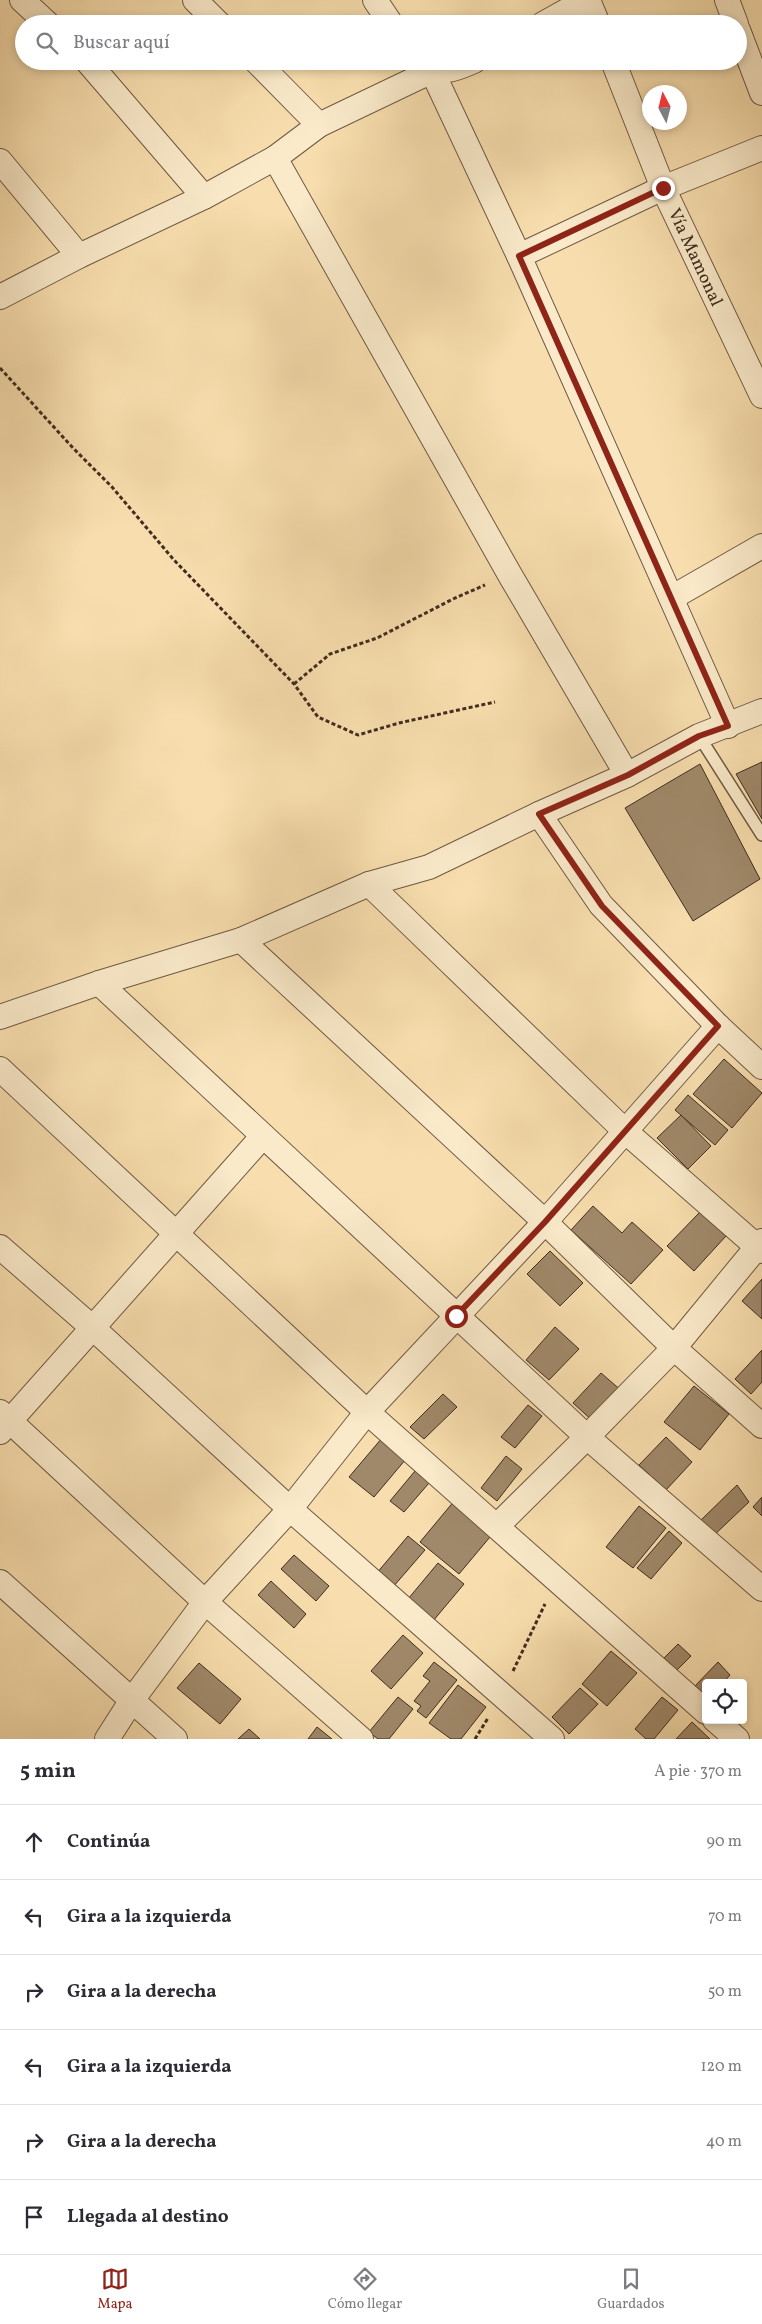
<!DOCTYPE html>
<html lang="es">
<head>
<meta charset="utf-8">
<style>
	:root { --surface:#fff; --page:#f7f7f7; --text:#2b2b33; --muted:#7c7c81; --line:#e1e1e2; --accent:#8f2418 }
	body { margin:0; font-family:Vollkorn,serif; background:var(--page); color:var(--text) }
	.controls { position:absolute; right:15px; bottom:15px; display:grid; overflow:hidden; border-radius:5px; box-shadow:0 2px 8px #0003 }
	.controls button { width:45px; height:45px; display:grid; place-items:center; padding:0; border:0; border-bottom:1px solid var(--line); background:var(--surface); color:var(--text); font:25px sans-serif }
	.compass { position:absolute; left:642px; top:85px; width:45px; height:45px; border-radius:50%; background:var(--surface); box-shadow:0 2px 8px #0003; rotate:353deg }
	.stop { position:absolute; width:15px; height:15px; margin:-11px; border:4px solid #8f2418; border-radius:50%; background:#fff }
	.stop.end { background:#8f2418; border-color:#fff; box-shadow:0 1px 5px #0008 }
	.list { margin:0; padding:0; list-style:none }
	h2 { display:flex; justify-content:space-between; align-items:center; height:65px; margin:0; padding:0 20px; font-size:21px }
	h2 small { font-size:16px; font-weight:400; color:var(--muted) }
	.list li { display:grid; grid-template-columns:32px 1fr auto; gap:15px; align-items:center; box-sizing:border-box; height:75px; padding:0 20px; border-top:1px solid var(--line) }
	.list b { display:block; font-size:19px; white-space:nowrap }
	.list em { font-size:16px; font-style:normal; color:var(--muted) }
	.icon { flex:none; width:28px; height:28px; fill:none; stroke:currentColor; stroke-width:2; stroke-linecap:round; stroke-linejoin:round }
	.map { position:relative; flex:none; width:762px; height:1739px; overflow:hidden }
	.search { position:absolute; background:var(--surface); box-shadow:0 2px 8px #0003; left:15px; right:15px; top:15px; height:55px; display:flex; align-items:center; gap:12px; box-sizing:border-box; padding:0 18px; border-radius:28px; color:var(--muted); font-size:19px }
	.sheet { height:515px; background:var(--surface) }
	nav { display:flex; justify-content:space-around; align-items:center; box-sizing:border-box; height:70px; border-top:1px solid var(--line); background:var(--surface); font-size:14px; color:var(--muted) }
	nav a { display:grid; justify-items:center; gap:2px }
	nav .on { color:var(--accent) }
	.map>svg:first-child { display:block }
	.building { fill:#a0896a; stroke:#412d20 }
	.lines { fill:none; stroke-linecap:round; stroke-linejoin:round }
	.lane-casing { stroke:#6f5944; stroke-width:14 }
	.street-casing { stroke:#6f5944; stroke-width:26 }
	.path { stroke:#412d20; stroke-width:3; stroke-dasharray:4 2.5; stroke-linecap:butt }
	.lane { stroke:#faeaca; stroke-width:11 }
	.street { stroke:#faeaca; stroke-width:24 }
	.route { stroke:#8f2418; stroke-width:6 }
	.labels { text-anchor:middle; stroke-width:4; stroke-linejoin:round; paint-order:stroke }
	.street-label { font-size:18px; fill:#412d20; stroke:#faeaca }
</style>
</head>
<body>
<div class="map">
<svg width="762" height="1739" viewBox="0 0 762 1739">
	<rect width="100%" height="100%" fill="#f8deae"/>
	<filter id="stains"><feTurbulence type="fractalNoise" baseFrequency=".004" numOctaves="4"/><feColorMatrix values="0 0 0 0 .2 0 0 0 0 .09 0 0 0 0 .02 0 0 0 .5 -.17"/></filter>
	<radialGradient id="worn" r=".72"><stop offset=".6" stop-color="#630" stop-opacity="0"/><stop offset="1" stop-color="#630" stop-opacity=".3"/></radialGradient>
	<!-- building -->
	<g class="building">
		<polygon points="762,762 762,819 736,774"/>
		<polygon points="700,764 760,879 693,921 625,808"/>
		<polygon points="724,1059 762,1093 732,1128 693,1094"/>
		<polygon points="688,1095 728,1130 715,1145 675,1110"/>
		<polygon points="681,1115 711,1146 688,1169 657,1138"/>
		<polygon points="593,1206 622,1233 632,1222 663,1250 631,1284 571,1230"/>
		<polygon points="700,1212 726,1236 694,1271 667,1246"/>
		<polygon points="550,1251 583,1283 560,1306 527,1274"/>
		<polygon points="762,1279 762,1319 742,1301"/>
		<polygon points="555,1327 579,1349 549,1380 526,1360"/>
		<polygon points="762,1350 762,1382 751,1394 735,1379"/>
		<polygon points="601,1373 623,1392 595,1423 573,1403"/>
		<polygon points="694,1386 729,1414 700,1450 664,1422"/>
		<polygon points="443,1394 457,1407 424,1439 410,1427"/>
		<polygon points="528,1405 542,1416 515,1448 501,1437"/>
		<polygon points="666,1437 692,1462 666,1490 639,1465"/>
		<polygon points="382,1438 406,1459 374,1497 349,1477"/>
		<polygon points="506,1456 522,1469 497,1501 481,1488"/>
		<polygon points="415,1471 429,1483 404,1512 390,1501"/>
		<polygon points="737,1485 749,1502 710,1539 699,1522"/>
		<polygon points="762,1497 762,1516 753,1507"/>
		<polygon points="455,1500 495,1531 459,1574 420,1542"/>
		<polygon points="639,1506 666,1528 633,1568 606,1547"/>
		<polygon points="669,1531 682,1543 651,1579 637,1568"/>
		<polygon points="408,1536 425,1550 393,1587 376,1574"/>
		<polygon points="294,1555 329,1586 316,1601 281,1569"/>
		<polygon points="438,1563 464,1584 433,1621 408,1599"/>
		<polygon points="271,1581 306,1614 294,1628 258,1595"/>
		<polygon points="403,1635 423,1653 391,1689 371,1671"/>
		<polygon points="678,1644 691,1656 676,1671 663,1659"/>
		<polygon points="611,1651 637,1673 607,1706 582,1684"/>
		<polygon points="434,1662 457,1680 426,1718 417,1711 421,1706 414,1701 430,1681 423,1676"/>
		<polygon points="718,1662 730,1675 723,1683 706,1683 706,1697 695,1686"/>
		<polygon points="199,1663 241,1699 220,1724 177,1688"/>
		<polygon points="458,1685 486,1707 461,1739 451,1739 429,1723"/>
		<polygon points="580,1688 598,1704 569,1734 552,1717"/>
		<polygon points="398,1697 413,1709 389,1739 378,1739 369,1732"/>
		<polygon points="662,1697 678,1710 654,1739 646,1739 635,1729"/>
		<polygon points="692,1722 710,1739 676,1739"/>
		<polygon points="317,1727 332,1739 308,1739"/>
		<polygon points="249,1729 260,1739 238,1739"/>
	</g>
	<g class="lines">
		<defs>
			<polyline id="lane" points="699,736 762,835"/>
			<g id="street">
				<polyline points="22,0 48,24"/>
				<polyline points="195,0 219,24"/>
				<polyline points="375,0 391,24"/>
				<polyline points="588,0 598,24"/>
				<polyline points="727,0 736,24"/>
				<polyline points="543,24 586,0"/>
				<polyline points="738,30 762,93"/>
				<polyline points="87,61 204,197"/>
				<polyline points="256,61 319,125"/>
				<polyline points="613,61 663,188 762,396"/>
				<path d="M420,62C440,76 454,70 474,61"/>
				<polyline points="432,71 519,256 728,726"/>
				<polyline points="275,158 510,575 627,775"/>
				<polyline points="0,161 79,256"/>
				<polyline points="519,256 663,188 762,148"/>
				<polyline points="0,297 79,256 204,197 275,158 319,125 432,71"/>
				<polyline points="673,597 762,546"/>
				<polyline points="539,814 601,905 718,1026 762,1067"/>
				<polyline points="369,884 626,1132 762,1251"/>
				<polyline points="241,940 545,1222 674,1348 762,1426"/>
				<polyline points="99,983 587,1437 762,1589"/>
				<polyline points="0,1017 99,983 241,940 369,884 429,867 539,814 627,775 699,736 762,711"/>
				<polyline points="0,1069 367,1412 706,1712"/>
				<polyline points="0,1247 94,1329 290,1509 552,1739"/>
				<polyline points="0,1412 205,1602 361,1739"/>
				<polyline points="0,1432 263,1136"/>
				<polyline points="497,1526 587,1437 674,1348 762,1241"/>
				<polyline points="0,1582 175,1739"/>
				<polyline points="715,1720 737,1739"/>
				<polyline points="107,1739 132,1700 205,1602 290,1509 367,1412 545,1222 718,1026"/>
			</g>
		</defs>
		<!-- lane casing -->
		<use href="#lane" class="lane-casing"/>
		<!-- street casing -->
		<use href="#street" class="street-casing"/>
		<!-- path -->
		<g class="path">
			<polyline points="0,368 73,448 112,487 174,560 294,684 318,717 358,735 399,723 495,702"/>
			<polyline points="294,684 330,654 377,638 455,598 485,585"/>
			<polyline points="513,1671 545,1604"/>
			<polyline points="475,1739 488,1718"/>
		</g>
		<!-- lane -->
		<use href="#lane" class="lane"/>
		<!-- street -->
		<use href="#street" class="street"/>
	</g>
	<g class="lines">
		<!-- route -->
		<polyline class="route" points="456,1316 545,1222 718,1026 602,906 539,814 628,775 699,736 728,726 519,256 663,188"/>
	</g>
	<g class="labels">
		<!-- street labels -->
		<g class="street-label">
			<text transform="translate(696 257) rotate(65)" y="6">Vía Mamonal</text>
		</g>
	</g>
	<rect width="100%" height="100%" filter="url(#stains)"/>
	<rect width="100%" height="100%" fill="url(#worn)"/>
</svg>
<div class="controls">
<button><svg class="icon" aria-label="locate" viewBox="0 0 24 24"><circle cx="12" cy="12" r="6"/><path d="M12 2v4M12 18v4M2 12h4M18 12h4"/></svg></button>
</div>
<svg class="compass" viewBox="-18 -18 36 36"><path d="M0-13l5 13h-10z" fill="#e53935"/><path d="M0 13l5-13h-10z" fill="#7c7c81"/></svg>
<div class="stop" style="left:456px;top:1316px"></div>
<div class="stop end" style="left:663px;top:188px"></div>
<div class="search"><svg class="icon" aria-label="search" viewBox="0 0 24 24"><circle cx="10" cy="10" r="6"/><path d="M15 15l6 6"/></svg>Buscar aquí</div>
</div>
<section class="sheet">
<h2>5 min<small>A pie · 370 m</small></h2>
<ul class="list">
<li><svg class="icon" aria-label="ahead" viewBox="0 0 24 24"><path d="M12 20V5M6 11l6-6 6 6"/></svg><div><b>Continúa</b></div><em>90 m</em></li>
<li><svg class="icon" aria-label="left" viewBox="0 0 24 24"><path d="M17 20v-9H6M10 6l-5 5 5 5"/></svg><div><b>Gira a la izquierda</b></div><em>70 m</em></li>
<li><svg class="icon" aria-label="right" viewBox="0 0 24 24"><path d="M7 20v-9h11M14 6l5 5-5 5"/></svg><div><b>Gira a la derecha</b></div><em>50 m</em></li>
<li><svg class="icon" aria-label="left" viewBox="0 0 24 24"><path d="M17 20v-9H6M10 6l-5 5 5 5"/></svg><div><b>Gira a la izquierda</b></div><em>120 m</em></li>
<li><svg class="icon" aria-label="right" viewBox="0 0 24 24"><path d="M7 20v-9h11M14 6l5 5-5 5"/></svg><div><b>Gira a la derecha</b></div><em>40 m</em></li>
<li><svg class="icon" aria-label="arrive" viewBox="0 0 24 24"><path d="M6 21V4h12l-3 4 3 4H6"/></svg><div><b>Llegada al destino</b></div></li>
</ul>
</section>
<nav>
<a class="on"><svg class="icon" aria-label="map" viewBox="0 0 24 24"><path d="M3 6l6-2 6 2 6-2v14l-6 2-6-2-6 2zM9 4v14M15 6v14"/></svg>Mapa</a>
<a><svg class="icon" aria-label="directions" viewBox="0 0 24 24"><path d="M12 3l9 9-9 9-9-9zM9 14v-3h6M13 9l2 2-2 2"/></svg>Cómo llegar</a>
<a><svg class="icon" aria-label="saved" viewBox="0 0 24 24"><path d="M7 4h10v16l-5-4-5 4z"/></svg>Guardados</a>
</nav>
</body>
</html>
